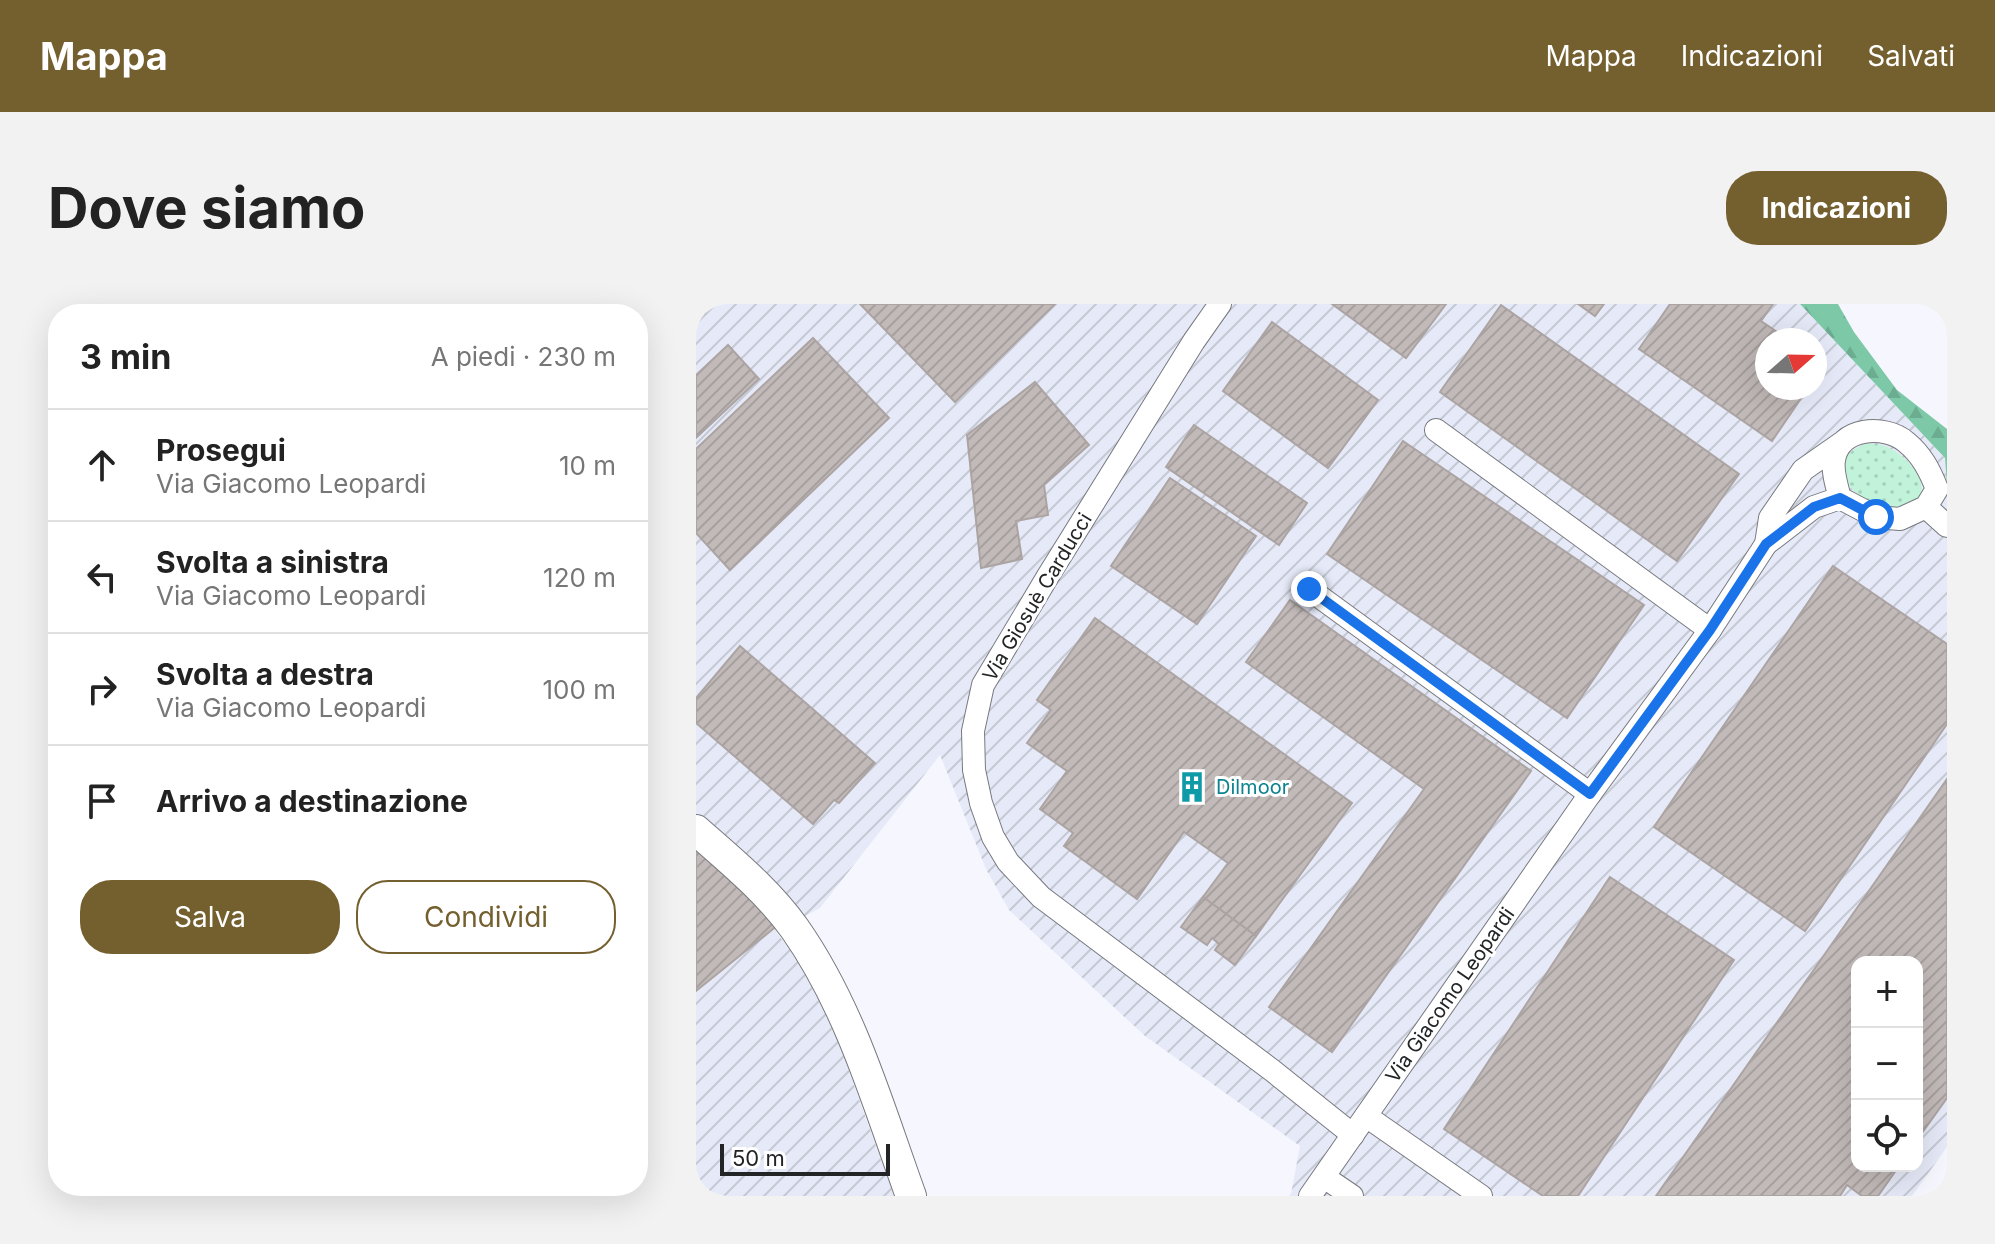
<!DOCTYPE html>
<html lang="it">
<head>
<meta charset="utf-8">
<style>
	:root { --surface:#fff; --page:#f2f2f2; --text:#222; --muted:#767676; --line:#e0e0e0; --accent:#745f2e }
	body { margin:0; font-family:Inter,sans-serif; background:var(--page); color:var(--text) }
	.controls { position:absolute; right:24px; bottom:24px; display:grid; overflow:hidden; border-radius:16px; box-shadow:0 8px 32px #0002 }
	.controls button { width:72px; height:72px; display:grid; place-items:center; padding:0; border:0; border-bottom:2px solid var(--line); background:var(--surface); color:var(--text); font:40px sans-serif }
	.compass { position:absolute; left:1059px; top:24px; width:72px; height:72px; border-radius:50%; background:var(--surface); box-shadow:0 8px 32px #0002; rotate:70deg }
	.scale { position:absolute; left:24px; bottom:20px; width:170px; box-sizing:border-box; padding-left:8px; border:4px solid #232426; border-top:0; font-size:22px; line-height:28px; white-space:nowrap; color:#232426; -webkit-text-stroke:6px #fff; paint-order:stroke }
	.stop { position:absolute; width:24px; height:24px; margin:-18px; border:6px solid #1a73e8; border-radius:50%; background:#fff }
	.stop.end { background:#1a73e8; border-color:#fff; box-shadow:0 2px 8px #0008 }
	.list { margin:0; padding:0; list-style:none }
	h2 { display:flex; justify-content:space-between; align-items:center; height:104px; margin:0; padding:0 32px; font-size:34px }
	h2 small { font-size:26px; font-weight:400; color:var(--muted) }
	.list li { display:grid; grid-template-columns:52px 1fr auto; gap:24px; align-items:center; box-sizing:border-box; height:112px; padding:0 32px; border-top:2px solid var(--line) }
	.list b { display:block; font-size:30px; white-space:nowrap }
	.list p { margin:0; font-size:26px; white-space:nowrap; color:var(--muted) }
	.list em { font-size:26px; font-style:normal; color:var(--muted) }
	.actions { display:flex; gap:16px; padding:24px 32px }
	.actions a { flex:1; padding:18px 0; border:2px solid var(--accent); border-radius:32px; text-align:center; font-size:28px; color:var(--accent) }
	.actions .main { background:var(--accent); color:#fff }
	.icon { flex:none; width:44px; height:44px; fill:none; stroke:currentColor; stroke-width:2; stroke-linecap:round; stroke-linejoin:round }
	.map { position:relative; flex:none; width:1251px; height:892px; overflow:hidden; border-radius:32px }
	header { display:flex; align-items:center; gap:48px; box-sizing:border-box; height:112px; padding:0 40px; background:var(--accent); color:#fff }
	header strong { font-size:38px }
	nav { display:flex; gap:44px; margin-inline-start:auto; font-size:28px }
	.intro { display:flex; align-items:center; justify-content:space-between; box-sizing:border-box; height:192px; padding:0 48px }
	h1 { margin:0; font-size:56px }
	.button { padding:20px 36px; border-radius:32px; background:var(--accent); color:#fff; font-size:28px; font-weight:700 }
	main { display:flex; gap:48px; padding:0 48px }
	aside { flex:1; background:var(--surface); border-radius:32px; box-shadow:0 8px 32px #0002 }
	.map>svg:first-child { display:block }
	.industrial { fill:url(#industrial-furrows); fill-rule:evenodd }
	.grass { fill:url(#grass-dots) }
	.forest { fill:url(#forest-firs) }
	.building { fill:url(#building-hatch); stroke:#aca4a3; stroke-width:2 }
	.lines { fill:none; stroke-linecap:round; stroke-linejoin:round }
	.street-casing { stroke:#78797f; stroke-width:24 }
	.secondary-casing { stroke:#78797f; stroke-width:32 }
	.street { stroke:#fff; stroke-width:22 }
	.secondary { stroke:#fff; stroke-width:30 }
	.route { stroke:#1a73e8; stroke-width:10 }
	.labels { text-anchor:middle; stroke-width:6; stroke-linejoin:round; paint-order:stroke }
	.street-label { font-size:20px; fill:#232426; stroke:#fff }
	.culture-label { font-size:20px; fill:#0d838f; stroke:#fff; text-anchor:start }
</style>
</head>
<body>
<header>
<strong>Mappa</strong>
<nav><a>Mappa</a><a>Indicazioni</a><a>Salvati</a></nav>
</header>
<div class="intro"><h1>Dove siamo</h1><a class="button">Indicazioni</a></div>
<main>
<aside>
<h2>3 min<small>A piedi · 230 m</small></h2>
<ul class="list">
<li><svg class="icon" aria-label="ahead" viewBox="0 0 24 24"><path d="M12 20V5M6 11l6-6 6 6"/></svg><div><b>Prosegui</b><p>Via Giacomo Leopardi</p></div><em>10 m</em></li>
<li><svg class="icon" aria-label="left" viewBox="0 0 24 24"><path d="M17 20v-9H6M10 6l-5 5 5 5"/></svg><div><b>Svolta a sinistra</b><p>Via Giacomo Leopardi</p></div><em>120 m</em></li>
<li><svg class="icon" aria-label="right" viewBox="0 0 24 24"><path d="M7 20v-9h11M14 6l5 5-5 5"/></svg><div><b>Svolta a destra</b><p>Via Giacomo Leopardi</p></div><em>100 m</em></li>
<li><svg class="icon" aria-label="arrive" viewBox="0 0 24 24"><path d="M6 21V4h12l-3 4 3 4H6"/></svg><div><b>Arrivo a destinazione</b></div></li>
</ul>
<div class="actions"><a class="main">Salva</a><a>Condividi</a></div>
</aside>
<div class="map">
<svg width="1251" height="892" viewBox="0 0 1251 892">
	<defs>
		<pattern id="industrial-furrows" width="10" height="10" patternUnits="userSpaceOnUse" patternTransform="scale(2)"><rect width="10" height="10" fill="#e6eaf8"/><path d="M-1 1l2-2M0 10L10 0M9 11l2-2" fill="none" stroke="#c5c9d4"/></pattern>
		<pattern id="grass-dots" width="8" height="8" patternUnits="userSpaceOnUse" patternTransform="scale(2)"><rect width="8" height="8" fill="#c1f3db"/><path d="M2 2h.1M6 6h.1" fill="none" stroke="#a6d0bc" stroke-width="1.8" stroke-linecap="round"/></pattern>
		<pattern id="forest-firs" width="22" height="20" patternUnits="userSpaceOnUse" patternTransform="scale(2)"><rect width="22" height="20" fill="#7dc9a7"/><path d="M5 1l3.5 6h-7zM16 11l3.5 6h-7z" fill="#6cac90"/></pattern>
		<pattern id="building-hatch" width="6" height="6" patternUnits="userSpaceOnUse" patternTransform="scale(2)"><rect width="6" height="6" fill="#c2bab9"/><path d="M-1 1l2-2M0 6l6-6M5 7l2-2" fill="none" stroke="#a6a09f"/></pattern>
	</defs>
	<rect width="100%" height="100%" fill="#f6f7fe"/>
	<!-- industrial -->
	<path class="industrial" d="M0,0H1104L1249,154L1251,181V843L1216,892H593L595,890L604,842L449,732L313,606L290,565L244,451L124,604L80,628L121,678L198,892H0ZM1071,36H1119V84H1071ZM1161,658H1221V862H1161Z"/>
	<!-- grass -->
	<path class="grass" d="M1171,139C1176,140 1184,140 1189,142C1210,150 1244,184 1214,203C1192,217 1140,186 1147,159C1150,148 1162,143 1171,139Z"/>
	<!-- forest -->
	<polygon class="forest" points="1104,0 1142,0 1158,28 1201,86 1251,125 1251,181 1249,154"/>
	<!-- building -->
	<g class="building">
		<polygon points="0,0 18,0 0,17"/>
		<polygon points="164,0 359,0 259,98"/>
		<polygon points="636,0 750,0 710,54"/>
		<polygon points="882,0 908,0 899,12"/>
		<polygon points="974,0 1077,0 1065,17 1093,36 1071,36 1071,84 1112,84 1076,137 943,45"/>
		<polygon points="805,1 1043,170 981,257 744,88"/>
		<polygon points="576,18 682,96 632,164 527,87"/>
		<polygon points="117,34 193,114 34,266 0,229 0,145"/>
		<polygon points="32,41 63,75 0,134 0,71"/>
		<polygon points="339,78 393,141 348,181 352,211 320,217 326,255 285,264 271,131"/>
		<polygon points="498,121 611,199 583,241 470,163"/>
		<polygon points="707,137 948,301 871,414 631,250"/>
		<polygon points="474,174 560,232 501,320 415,262"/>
		<polygon points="1137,262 1251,340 1251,420 1109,627 958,523"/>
		<polygon points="594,296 835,467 636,748 573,703 728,485 550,358"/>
		<polygon points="399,314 656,499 560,632 507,593 532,559 488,528 441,595 368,542 377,529 344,505 371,467 331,439 355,406 341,396"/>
		<polygon points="44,342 179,459 143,499 138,496 117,520 0,419 0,394"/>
		<polygon points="1251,475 1251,794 1221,836 1221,658 1161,658 1161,862 1203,862 1182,892 1166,892 1151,881 1144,892 960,892"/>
		<polygon points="0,545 82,621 0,687"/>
		<polygon points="914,573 1038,656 882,892 847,892 748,825"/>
		<polygon points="507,593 560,632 539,661 519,646 523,640 516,634 511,641 485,623"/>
	</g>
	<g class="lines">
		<defs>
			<g id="street">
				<polyline points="524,0 498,37 352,272 287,381 277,427 278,466 285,499 297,533 312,558 345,593 577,767 657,831"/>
				<polyline points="740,126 1014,326"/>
				<path d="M1144,194C1141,183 1136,167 1138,156C1143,123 1189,120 1210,138C1226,151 1234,167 1241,185L1230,203L1204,215L1180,213L1144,194L1118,203L1070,240L1074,214L1107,166L1147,138"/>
				<polyline points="1230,203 1251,222"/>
				<polyline points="613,285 894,490"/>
				<polyline points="670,812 785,892"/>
				<polyline points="628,873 656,892"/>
				<polyline points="614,892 894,490 1014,326 1070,240"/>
			</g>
			<path id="secondary" d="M0,526C35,557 71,586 99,625C155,705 182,801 215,892"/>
		</defs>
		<!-- street casing -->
		<use href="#street" class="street-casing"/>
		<!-- secondary casing -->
		<use href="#secondary" class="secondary-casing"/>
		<!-- street -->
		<use href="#street" class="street"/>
		<!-- secondary -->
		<use href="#secondary" class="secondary"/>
	</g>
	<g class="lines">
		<!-- route -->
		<polyline class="route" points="613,285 894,490 1014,326 1070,240 1118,203 1144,194 1180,213"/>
	</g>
	<!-- icons -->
	<defs>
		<symbol id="building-bare" viewBox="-9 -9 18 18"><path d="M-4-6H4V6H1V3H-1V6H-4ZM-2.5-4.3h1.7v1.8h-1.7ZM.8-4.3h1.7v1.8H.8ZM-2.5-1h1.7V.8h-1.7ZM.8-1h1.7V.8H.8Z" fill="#0f9aa8" stroke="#fff" stroke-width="2.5" paint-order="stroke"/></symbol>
	</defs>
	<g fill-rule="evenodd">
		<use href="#building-bare" x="474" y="461" width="44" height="44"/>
	</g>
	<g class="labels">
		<!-- street labels -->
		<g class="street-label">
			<text transform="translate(341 293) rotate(-59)" y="7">Via Giosuè Carducci</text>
			<text transform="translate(754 691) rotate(-55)" y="7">Via Giacomo Leopardi</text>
		</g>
		<!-- culture labels -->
		<g class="culture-label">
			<text x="520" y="490">Dilmoor</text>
		</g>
	</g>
</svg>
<div class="controls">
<button>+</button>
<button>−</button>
<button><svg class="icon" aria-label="locate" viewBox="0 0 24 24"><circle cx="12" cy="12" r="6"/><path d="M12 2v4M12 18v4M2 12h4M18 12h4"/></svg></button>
</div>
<svg class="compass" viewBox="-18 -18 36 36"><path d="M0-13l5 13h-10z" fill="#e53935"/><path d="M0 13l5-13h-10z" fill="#767676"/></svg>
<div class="scale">50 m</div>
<div class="stop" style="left:1180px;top:213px"></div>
<div class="stop end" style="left:613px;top:285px"></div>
</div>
</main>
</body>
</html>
